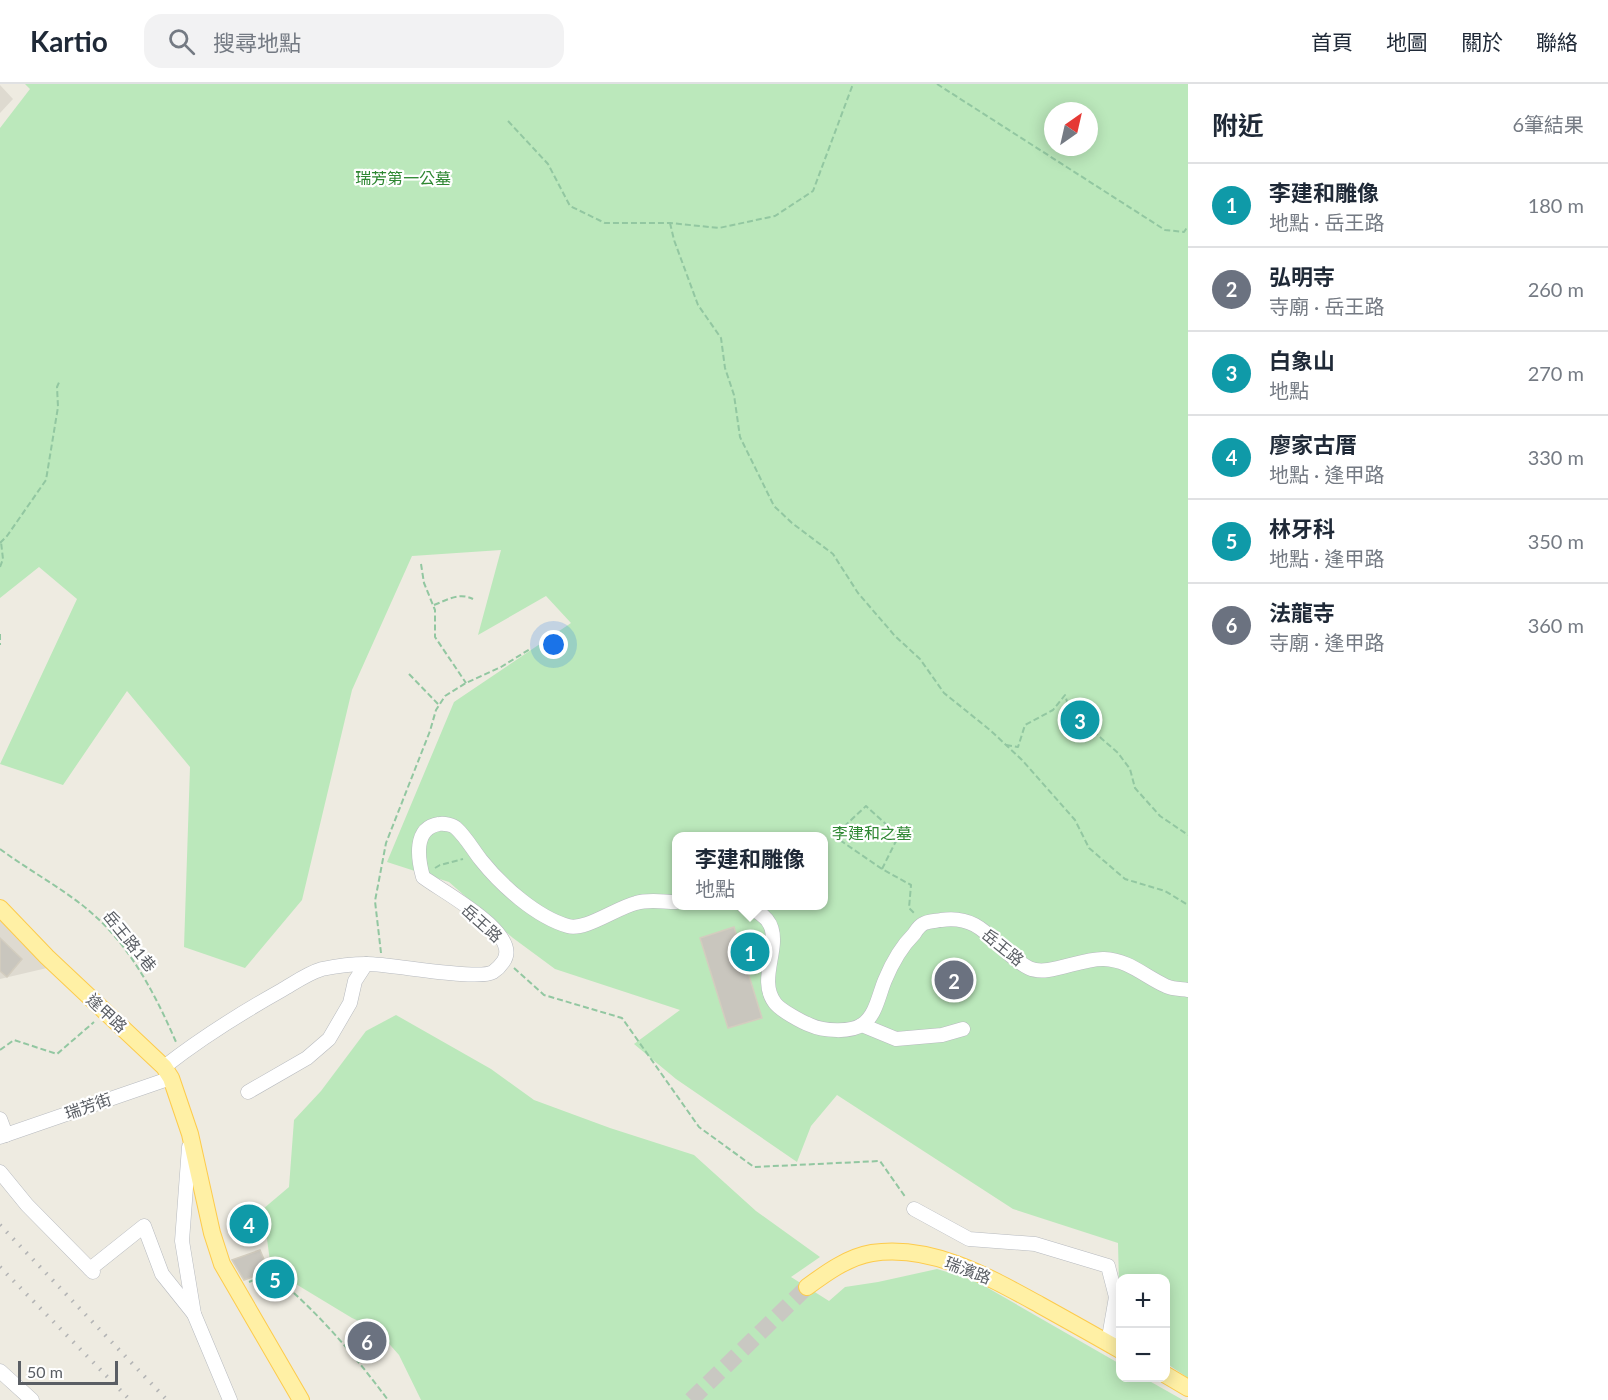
<!DOCTYPE html>
<html lang="zh-TW">
<head>
<meta charset="utf-8">
<style>
	:root { --surface:#fff; --page:#f2f2f3; --text:#1f2937; --muted:#747a83; --line:#e0e1e3; --accent:#f72f1e }
	body { margin:0; font-family:Lato,"Noto Sans TC",sans-serif; background:var(--page); color:var(--text) }
	.controls { position:absolute; right:18px; bottom:18px; display:grid; overflow:hidden; border-radius:12px; box-shadow:0 3px 15px #0003 }
	.controls button { width:54px; height:54px; display:grid; place-items:center; padding:0; border:0; border-bottom:2px solid var(--line); background:var(--surface); color:var(--text); font:30px sans-serif }
	.compass { position:absolute; left:1044px; top:18px; width:54px; height:54px; border-radius:50%; background:var(--surface); box-shadow:0 3px 15px #0003; rotate:34deg }
	.scale { position:absolute; left:18px; bottom:15px; width:100px; box-sizing:border-box; padding-left:6px; border:3px solid #5a5e64; border-top:0; font-size:16px; line-height:21px; white-space:nowrap; color:#5a5e64; -webkit-text-stroke:4px #fff; paint-order:stroke }
	.you { position:absolute; left:554px; top:561px; width:21px; height:21px; margin:-15px; border:4px solid #fff; border-radius:50%; background:#1a73e8; box-shadow:0 0 0 9px #1a73e833 }
	.badge { display:grid; place-items:center; width:39px; height:39px; border-radius:50%; background:var(--accent); color:#fff; font-size:20px; font-weight:700 }
	.pin { position:absolute; translate:-50% -50%; border:3px solid #fff; box-shadow:0 2px 6px #0006 }
	.popup { position:absolute; left:672px; top:748px; width:156px; height:78px; box-sizing:border-box; display:grid; place-content:center; border-radius:12px; background:var(--surface); filter:drop-shadow(0 2px 4px #0005); font-size:20px; white-space:nowrap; color:var(--muted) }
	.popup b { font-size:22px; color:var(--text) }
	.popup::after { content:''; position:absolute; left:50%; top:100%; margin-left:-12px; border:12px solid transparent; border-top-color:var(--surface) }
	.list { margin:0; padding:0; list-style:none }
	h2 { display:flex; justify-content:space-between; align-items:center; height:78px; margin:0; padding:0 24px; font-size:26px }
	h2 small { font-size:20px; font-weight:400; color:var(--muted) }
	.list li { display:grid; grid-template-columns:39px 1fr auto; gap:18px; align-items:center; box-sizing:border-box; height:84px; padding:0 24px; border-top:2px solid var(--line) }
	.list b { display:block; font-size:22px; white-space:nowrap }
	.list p { margin:0; font-size:20px; white-space:nowrap; color:var(--muted) }
	.list em { font-size:20px; font-style:normal; color:var(--muted) }
	.icon { flex:none; width:33px; height:33px; fill:none; stroke:currentColor; stroke-width:2; stroke-linecap:round; stroke-linejoin:round }
	.map { position:relative; flex:none; width:1188px; height:1316px; overflow:hidden }
	header { display:flex; align-items:center; gap:36px; box-sizing:border-box; height:84px; padding:0 30px; background:var(--surface); border-bottom:2px solid var(--line) }
	header strong { font-size:28px }
	nav { display:flex; gap:33px; margin-inline-start:auto; font-size:21px }
	.search { width:420px; height:54px; background:var(--page); display:flex; align-items:center; gap:15px; box-sizing:border-box; padding:0 21px; border-radius:18px; color:var(--muted); font-size:22px }
	main { display:flex }
	aside { flex:1; background:var(--surface) }
	.map>svg:first-child { display:block }
	.education { fill:#dedad0 }
	.green { fill:#bbe8bb; fill-rule:evenodd }
	.building { fill:#c9c6be; stroke:#d3cdbf; stroke-width:1.5 }
	.lines { fill:none; stroke-linecap:round; stroke-linejoin:round }
	.major-tunnel { stroke:#c9c8c2; stroke-width:16; stroke-dasharray:16 8; stroke-linecap:butt }
	.minor-casing { stroke:#b7babf; stroke-width:15 }
	.major-casing { stroke:#fdcb4c; stroke-width:18 }
	.path { stroke:#92c7a1; stroke-width:2; stroke-dasharray:6 3; stroke-linecap:butt }
	.minor { stroke:#fff; stroke-width:14 }
	.major { stroke:#fff0a5; stroke-width:16 }
	.rail { stroke:#b3b4b5; stroke-width:4; stroke-dasharray:1.5 8; stroke-linecap:butt }
	.labels { text-anchor:middle; stroke-width:4.5; stroke-linejoin:round; paint-order:stroke }
	.park-label { font-size:16px; fill:#2e8732; stroke:#fff }
	.street-label { font-size:16px; fill:#5a5e64; stroke:#fff }
</style>
</head>
<body>
<header>
<strong>Kartio</strong>
<div class="search"><svg class="icon" aria-label="search" viewBox="0 0 24 24"><circle cx="10" cy="10" r="6"/><path d="M15 15l6 6"/></svg>搜尋地點</div>
<nav><a>首頁</a><a>地圖</a><a>關於</a><a>聯絡</a></nav>
</header>
<main>
<div class="map">
<svg width="1188" height="1316" viewBox="0 0 1188 1316">
	<rect width="100%" height="100%" fill="#eeebe1"/>
	<!-- education -->
	<g class="education">
		<polygon points="0,1 13,15 0,29"/>
		<polygon points="0,826 47,884 0,895"/>
	</g>
	<!-- green -->
	<g class="green">
		<path d="M25,0H1188V1294L1166,1279V1194H1120V1242L1118,1159L1013,1125L837,1011L811,1042L797,1078L676,995L634,960L680,926L555,885L513,854L449,798L387,778L454,618L571,539L546,512L478,551L501,466L412,472L352,606L302,816L245,884L184,863L190,683L127,607L63,701L0,680L77,515L39,483L0,514V44L30,5ZM1053,27H1089V63H1053ZM676,752H824V822H676Z"/>
		<polygon points="396,931 491,985 534,1016 610,1044 694,1071 756,1127 820,1173 791,1193 829,1217 845,1203 878,1198 937,1185 974,1196 1120,1280 1120,1294 1144,1294 1183,1316 421,1316 399,1271 376,1245 352,1234 271,1185 263,1125 289,1103 294,1036 321,1007 366,947"/>
	</g>
	<!-- building -->
	<g class="building">
		<polygon points="734,843 762,934 728,944 700,854"/>
		<polygon points="0,854 22,875 7,893 0,887"/>
		<polygon points="260,1166 269,1187 244,1196 232,1176"/>
		<polygon points="369,1244 380,1257 365,1270 354,1257"/>
	</g>
	<g class="lines">
		<!-- major-tunnel -->
		<polyline class="major-tunnel" points="691,1316 807,1203"/>
		<defs>
			<g id="minor">
				<path d="M744,822C802,840 751,888 775,919C780,926 802,938 810,941C823,947 851,949 863,940C876,931 879,910 885,896C892,879 901,863 914,850C916,847 919,842 923,840C927,837 936,837 941,836C985,829 995,867 1029,884C1048,893 1080,874 1104,875C1129,876 1144,892 1166,902C1172,905 1181,905 1188,906"/>
				<polyline points="862,941 896,955 942,951 963,945"/>
				<path d="M164,983C201,954 241,929 282,906C294,899 308,889 322,885C336,882 353,880 367,880C392,880 478,897 493,888C496,886 501,881 503,878C524,850 441,807 423,793C418,775 413,744 439,740C444,739 453,741 456,744C466,753 473,766 481,776C501,801 536,833 568,842C585,847 616,824 636,819C649,815 663,818 676,818"/>
				<polyline points="248,1008 307,974 329,955 350,919 355,897 366,880"/>
				<polyline points="0,1035 6,1051"/>
				<polyline points="0,1053 171,994"/>
				<polyline points="189,1063 182,1157 194,1230 230,1316"/>
				<polyline points="0,1088 27,1121 93,1188"/>
				<polyline points="914,1125 969,1155 1035,1160 1108,1182 1116,1213 1108,1259"/>
				<polyline points="90,1185 144,1142 162,1190 194,1230"/>
				<polyline points="0,1287 32,1316"/>
			</g>
			<g id="major">
				<polyline points="0,824 47,873 164,983 171,994 190,1050 212,1149 222,1180 301,1316"/>
				<path d="M807,1203C826,1189 848,1173 872,1169C932,1160 989,1193 1040,1221C1067,1236 1094,1251 1120,1266"/>
				<polyline points="1166,1291 1188,1304"/>
			</g>
		</defs>
		<!-- minor casing -->
		<use href="#minor" class="minor-casing"/>
		<!-- major casing -->
		<use href="#major" class="major-casing"/>
		<!-- path -->
		<g class="path">
			<polyline points="937,0 1165,146 1184,148 1188,142"/>
			<polyline points="508,37 548,80 570,122 605,139 670,139 719,144 775,132 813,107 853,0"/>
			<polyline points="670,139 674,156 698,221 721,254 725,284 734,311 740,353 774,422 792,439 833,470 858,509 895,552 920,575 944,609 990,646 1022,676 1075,736 1089,764 1125,795 1165,807 1188,821"/>
			<polyline points="0,459 7,452 46,396 58,323 57,303 60,296"/>
			<polyline points="421,480 424,499 435,526 435,553 466,599"/>
			<polyline points="0,483 3,475 1,458"/>
			<path d="M434,521C447,516 459,508 473,515"/>
			<polyline points="0,550 0,561"/>
			<polyline points="409,590 438,620"/>
			<polyline points="1006,661 1018,663 1025,641 1053,626 1065,611 1077,650 1092,646 1118,669 1130,685 1135,704 1160,732 1188,751"/>
			<path d="M0,765C31,788 66,806 94,831C132,865 156,912 176,958"/>
			<polyline points="435,784 440,781 463,775"/>
			<polyline points="882,785 834,752 866,722 889,743 900,749 882,785 911,801 909,824 915,830"/>
			<polyline points="381,869 375,817 386,759 430,647 436,626 445,612 466,599 501,583 530,565"/>
			<polyline points="514,884 544,911 622,934 699,1043 754,1083 880,1077 906,1114"/>
			<polyline points="0,966 14,956 57,970 94,938"/>
			<path d="M249,1198L271,1189C316,1226 353,1269 388,1316"/>
		</g>
		<!-- minor -->
		<use href="#minor" class="minor"/>
		<!-- major -->
		<use href="#major" class="major"/>
		<!-- rail -->
		<g class="rail">
			<polyline points="0,1141 167,1316"/>
			<polyline points="0,1183 130,1316"/>
		</g>
	</g>
	<g class="labels">
		<!-- park labels -->
		<g class="park-label">
			<text x="403" y="100">瑞芳第一公墓</text>
			<text x="872" y="755">李建和之墓</text>
		</g>
		<!-- street labels -->
		<g class="street-label">
			<text transform="translate(482 839) rotate(42)" y="6">岳王路</text>
			<text transform="translate(130 857) rotate(51)" y="6">岳王路1巷</text>
			<text transform="translate(1003 863) rotate(39)" y="6">岳王路</text>
			<text transform="translate(107 929) rotate(43)" y="6">逢甲路</text>
			<text transform="translate(88 1022) rotate(-19)" y="6">瑞芳街</text>
			<text transform="translate(968 1186) rotate(21)" y="6">瑞濱路</text>
		</g>
	</g>
</svg>
<div class="controls">
<button>+</button>
<button>−</button>
</div>
<svg class="compass" viewBox="-18 -18 36 36"><path d="M0-13l5 13h-10z" fill="#e53935"/><path d="M0 13l5-13h-10z" fill="#747a83"/></svg>
<div class="scale">50 m</div>
<div class="you"></div>
<div class="pin badge" style="left:750px;top:868px;background:#0f9aa8">1</div>
<div class="popup"><b>李建和雕像</b>地點</div>
<div class="pin badge" style="left:954px;top:896px;background:#6b7280">2</div>
<div class="pin badge" style="left:1080px;top:636px;background:#0f9aa8">3</div>
<div class="pin badge" style="left:249px;top:1140px;background:#0f9aa8">4</div>
<div class="pin badge" style="left:275px;top:1195px;background:#0f9aa8">5</div>
<div class="pin badge" style="left:367px;top:1257px;background:#6b7280">6</div>
</div>
<aside>
<h2>附近<small>6筆結果</small></h2>
<ul class="list">
<li><span class="badge" style="background:#0f9aa8">1</span><div><b>李建和雕像</b><p>地點 · 岳王路</p></div><em>180 m</em></li>
<li><span class="badge" style="background:#6b7280">2</span><div><b>弘明寺</b><p>寺廟 · 岳王路</p></div><em>260 m</em></li>
<li><span class="badge" style="background:#0f9aa8">3</span><div><b>白象山</b><p>地點</p></div><em>270 m</em></li>
<li><span class="badge" style="background:#0f9aa8">4</span><div><b>廖家古厝</b><p>地點 · 逢甲路</p></div><em>330 m</em></li>
<li><span class="badge" style="background:#0f9aa8">5</span><div><b>林牙科</b><p>地點 · 逢甲路</p></div><em>350 m</em></li>
<li><span class="badge" style="background:#6b7280">6</span><div><b>法龍寺</b><p>寺廟 · 逢甲路</p></div><em>360 m</em></li>
</ul>
</aside>
</main>
</body>
</html>
